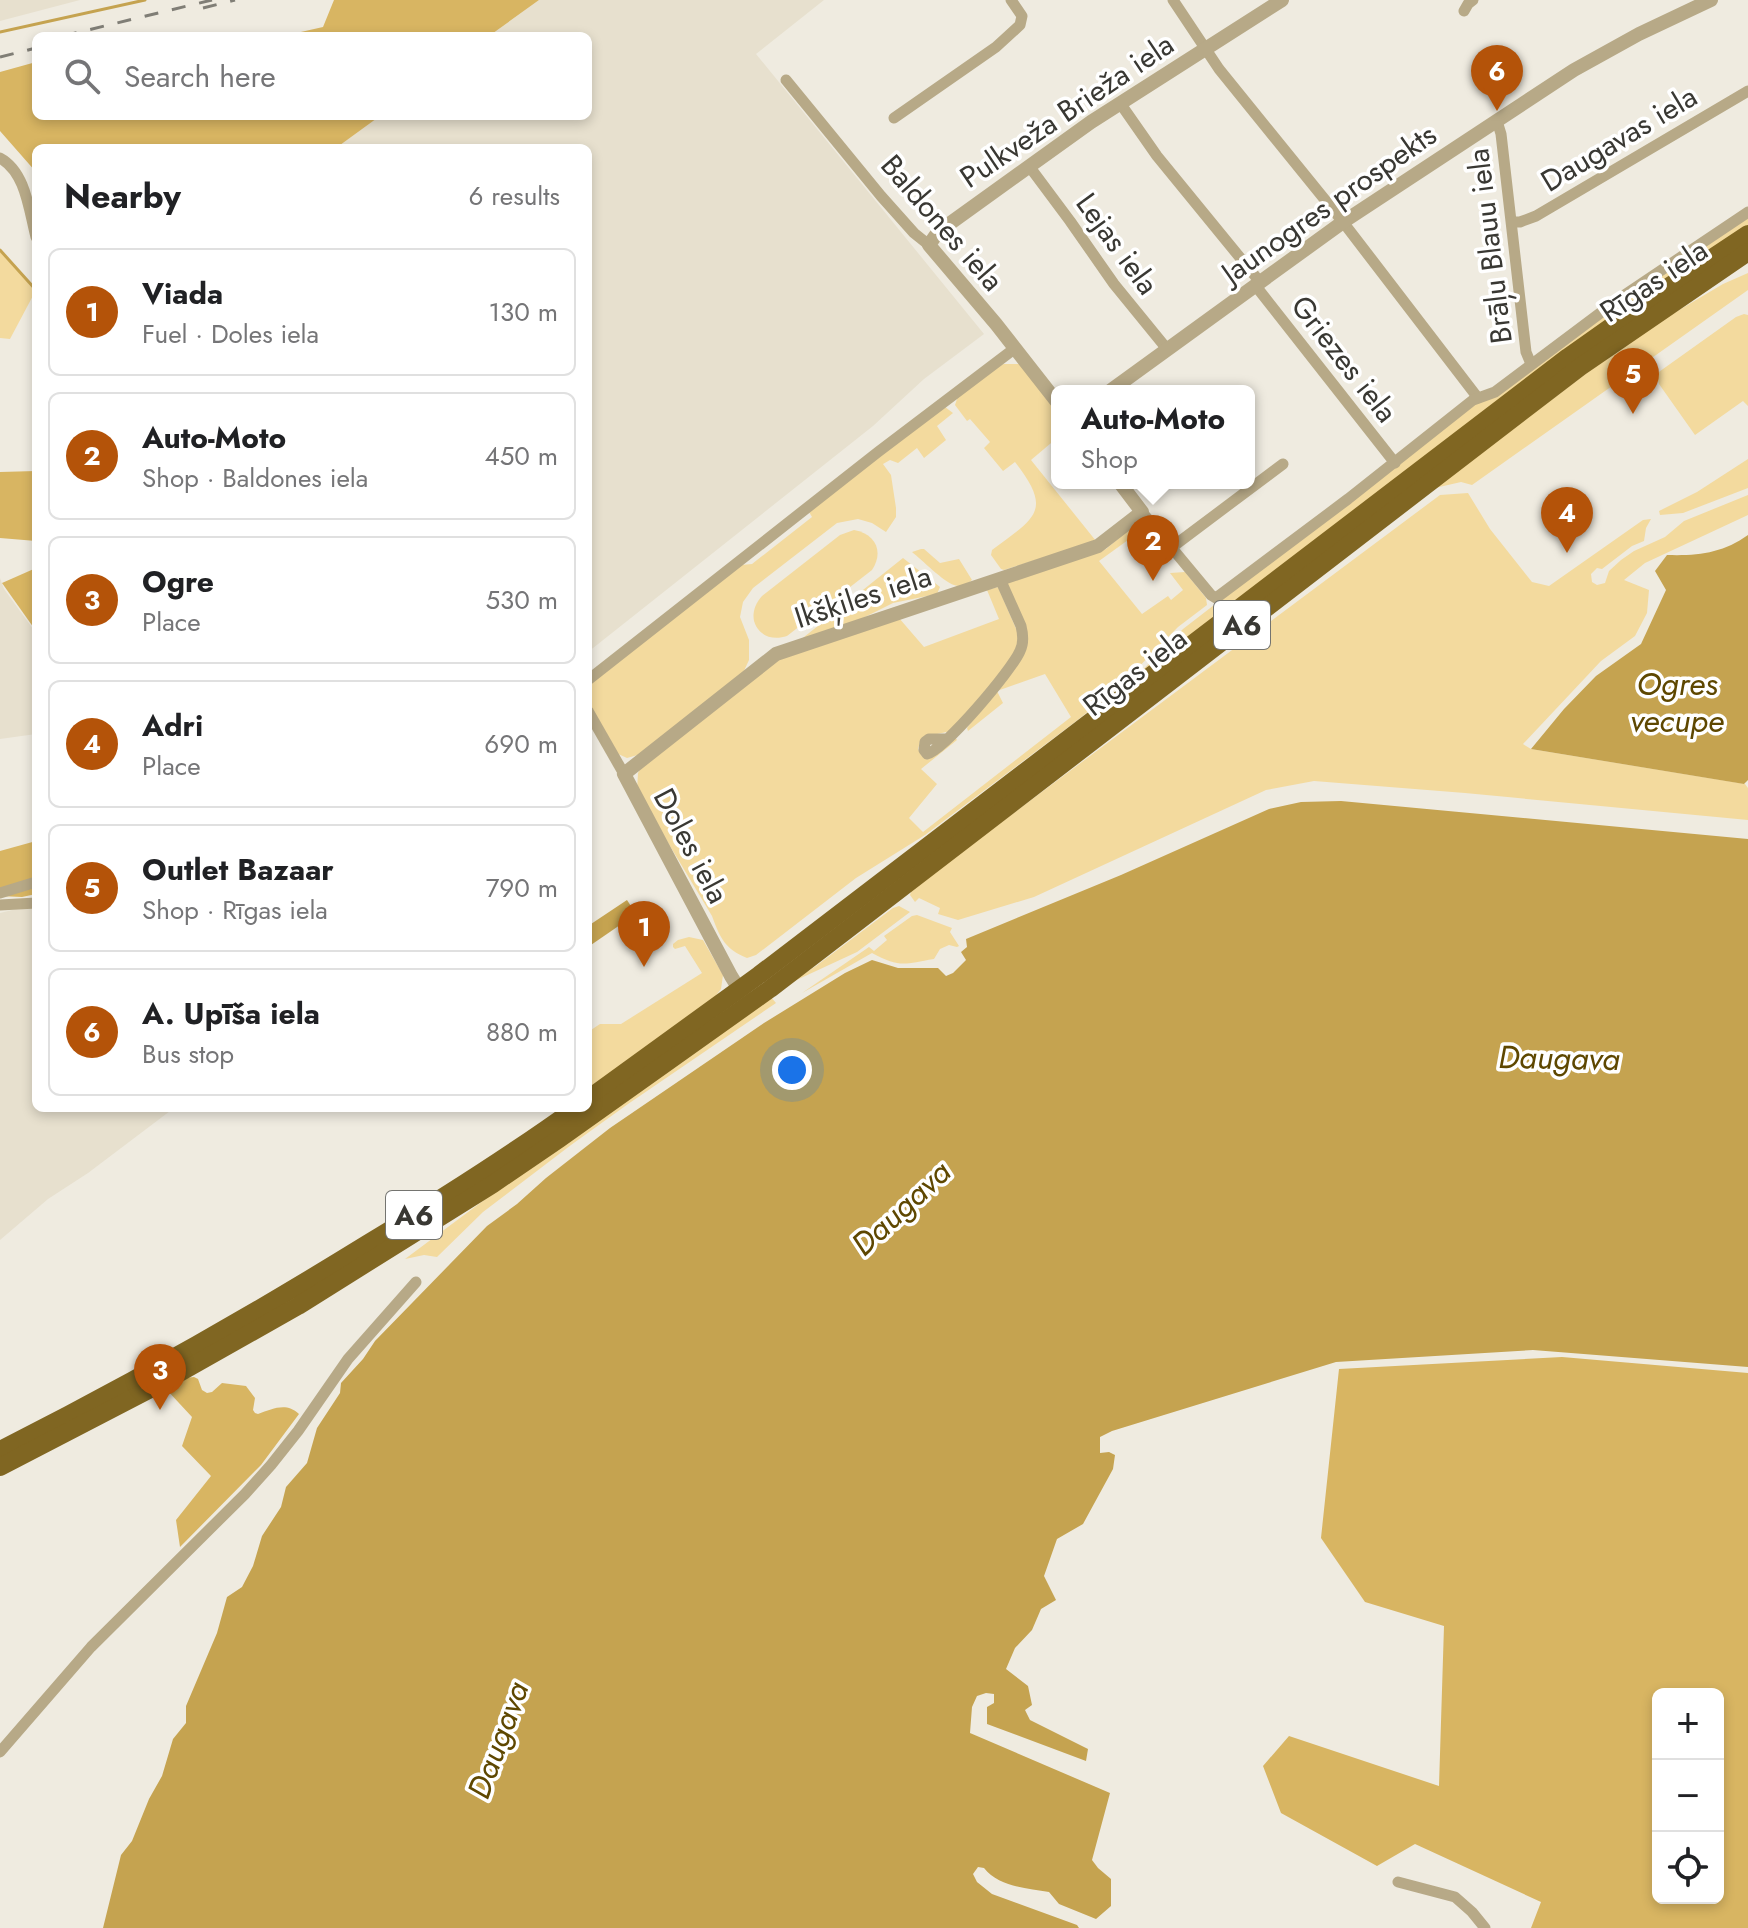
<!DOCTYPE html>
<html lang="en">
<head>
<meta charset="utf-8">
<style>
	:root { --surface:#fff; --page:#f6f6f6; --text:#202124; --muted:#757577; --line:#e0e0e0; --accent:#b45309 }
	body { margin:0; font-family:Jost,sans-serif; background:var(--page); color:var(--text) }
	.controls { position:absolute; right:24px; bottom:24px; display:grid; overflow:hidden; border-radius:12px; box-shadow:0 4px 12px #0003 }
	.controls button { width:72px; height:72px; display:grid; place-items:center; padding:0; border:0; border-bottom:2px solid var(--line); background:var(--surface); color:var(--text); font:40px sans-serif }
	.you { position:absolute; left:792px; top:1070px; width:28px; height:28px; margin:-20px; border:6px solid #fff; border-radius:50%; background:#1a73e8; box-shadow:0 0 0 12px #1a73e833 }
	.badge { display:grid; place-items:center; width:52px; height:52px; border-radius:50%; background:var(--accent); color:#fff; font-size:26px; font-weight:700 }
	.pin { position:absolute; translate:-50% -66px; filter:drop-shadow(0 2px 4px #0008) }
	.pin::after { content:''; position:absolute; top:42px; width:28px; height:24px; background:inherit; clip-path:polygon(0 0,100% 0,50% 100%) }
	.popup { position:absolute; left:1051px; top:385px; width:204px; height:104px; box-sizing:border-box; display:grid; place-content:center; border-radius:12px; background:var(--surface); filter:drop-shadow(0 2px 6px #0005); font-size:26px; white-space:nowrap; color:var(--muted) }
	.popup b { font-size:30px; color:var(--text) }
	.popup::after { content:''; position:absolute; left:50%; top:100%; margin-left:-16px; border:16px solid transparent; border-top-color:var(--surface) }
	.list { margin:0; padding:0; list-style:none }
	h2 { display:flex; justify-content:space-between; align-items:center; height:104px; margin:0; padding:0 32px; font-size:34px }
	h2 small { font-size:26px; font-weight:400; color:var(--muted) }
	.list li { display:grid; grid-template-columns:52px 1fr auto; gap:24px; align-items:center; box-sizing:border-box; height:128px; margin:0 16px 16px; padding:0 16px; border:2px solid var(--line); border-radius:12px }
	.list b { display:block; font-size:30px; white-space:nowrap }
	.list p { margin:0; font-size:26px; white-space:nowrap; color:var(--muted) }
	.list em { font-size:26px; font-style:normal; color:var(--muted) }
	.icon { flex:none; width:44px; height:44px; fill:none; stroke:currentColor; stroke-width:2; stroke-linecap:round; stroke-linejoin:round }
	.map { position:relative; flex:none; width:1748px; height:1928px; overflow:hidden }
	.search { position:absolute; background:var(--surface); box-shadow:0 4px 12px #0003; left:32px; top:32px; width:560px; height:88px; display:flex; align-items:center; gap:20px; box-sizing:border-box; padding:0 28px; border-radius:12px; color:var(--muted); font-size:30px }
	.panel { position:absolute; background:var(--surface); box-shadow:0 4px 12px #0003; left:32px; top:144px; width:560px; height:968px; border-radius:12px }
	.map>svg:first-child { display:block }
	.built { fill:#e7e0ce }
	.green { fill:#f3da9e }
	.forest { fill:#d8b562; fill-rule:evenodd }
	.water { fill:#c5a350 }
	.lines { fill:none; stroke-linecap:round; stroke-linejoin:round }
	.stream { stroke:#c5a350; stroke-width:3 }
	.minor { stroke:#b7a987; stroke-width:11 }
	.tertiary { stroke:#b7a987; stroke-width:14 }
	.trunk { stroke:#806622; stroke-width:18 }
	.rail { stroke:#807e76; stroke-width:3; stroke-dasharray:14 14; stroke-linecap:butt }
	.labels { text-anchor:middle; stroke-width:7; stroke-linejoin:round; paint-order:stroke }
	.shield { fill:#fff; stroke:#747470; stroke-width:2 }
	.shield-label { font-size:28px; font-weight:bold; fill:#393833 }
	.street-label { font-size:30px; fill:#393833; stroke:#fff }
	.water-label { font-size:32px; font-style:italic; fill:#5e4700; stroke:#fff }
</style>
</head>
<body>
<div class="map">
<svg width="1748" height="1928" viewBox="0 0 1748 1928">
	<rect width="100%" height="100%" fill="#efebe0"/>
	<!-- built -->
	<g class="built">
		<polygon points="0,0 80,0 0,21"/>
		<polygon points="539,0 824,0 756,54 984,334 924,379 873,426 588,652 588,148 336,148 380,116 588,116 588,36 489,36"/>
		<polygon points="0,578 4,589 36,633 36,734 0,739"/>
		<polygon points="36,904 36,1108 174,1108 88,1173 48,1199 0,1240 0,913"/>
	</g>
	<!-- green -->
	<g class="green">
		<polygon points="1748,216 1748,227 1122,691 1183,629 1473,405"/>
		<polygon points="0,250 36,290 10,339 0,338"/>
		<polygon points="1748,273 1748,290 1472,485 1461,482 1435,488 1637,335 1723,284"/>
		<polygon points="1744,314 1748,315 1748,406 1743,401 1695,435 1659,384 1656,374 1736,317"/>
		<path d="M1004,364H1020L1027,368L1056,409L1052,418L1057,426V438L1031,460L1096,541L1004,570L1001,569L991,555L992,550C1036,517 1053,511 1015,462L1003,471L984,448L990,442L970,419L967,421L955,405L958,396L997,366Z"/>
		<polygon points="945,407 953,413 937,426 946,440 924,458 917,448 898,463 890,460 883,464 891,475 896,508 896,517 886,532 872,523 858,519 837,523 753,588 743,602 740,617 749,640 749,660 743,673 641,754 627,758 616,753 608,738 588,702 588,686 741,565 752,564 812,517 809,512 866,466"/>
		<polygon points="1748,459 1748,488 1683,513 1660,515 1659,511 1697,492"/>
		<polygon points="1468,493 1490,529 1532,582 1549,586 1643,520 1651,519 1646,528 1644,541 1632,546 1602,569 1597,568 1591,574 1592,582 1597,585 1605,583 1609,571 1621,560 1634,551 1665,537 1684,521 1748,495 1748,515 1645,563 1624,580 1649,590 1647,613 1635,636 1601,661 1523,744 1531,749 1745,784 1748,788 1748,820 1465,793 1314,781 1266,790 1034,897 958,920 938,914 940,908 919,898 915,902 910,895 912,889 921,882 1440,495"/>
		<path d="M1140,524H1144L1146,527L1099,561L1142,614L1168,596L1171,600L1183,590L1170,573L1185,572L1206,598L1207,605L1178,627L1119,687L1075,722L925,835L856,878L756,955L747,958C725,949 720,938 712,916L637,791L638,773L643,764L774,661L899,618L924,647L999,619L987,590L998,587L1020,638L1011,661L951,731L928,736L920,742L918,749L922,756L955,737L957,740L921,769L937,784L909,818L923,832L1071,717L1045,674L997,691L1003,703L968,731L967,728L1024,650L1007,588L1008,582L1106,549L1126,532Z"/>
		<path d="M854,530C876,534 884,552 872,570L787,636C760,645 742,618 762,596L840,535Z"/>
		<path d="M921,549H924L940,563L959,559L972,580C967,584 961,588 954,585C944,582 922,560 912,552Z"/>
		<polygon points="903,558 940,587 937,594 893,603 861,619 799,641"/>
		<polygon points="899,906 910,912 857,952 788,984 816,966 893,908"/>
		<path d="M917,915L952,928L950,932L959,946L957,947L949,945L940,949L934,959C904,964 900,968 872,953L802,993L869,947L874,951L887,940L884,936L912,916Z"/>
		<polygon points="689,937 703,940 723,975 721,989 711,1002 588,1091 588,1032 600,1024 621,1024 702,973 685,946 675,949 673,947 673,944 678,940"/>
		<polygon points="770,996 776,1003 628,1104 571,1145 483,1212 437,1257 424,1255 405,1259 523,1171"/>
	</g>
	<!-- forest -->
	<g class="forest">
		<polygon points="334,0 539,0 489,36 283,36 323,27"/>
		<polygon points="36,62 36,116 380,116 336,148 36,148 36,172 0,131 0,72"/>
		<polygon points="36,471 36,541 0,538 0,472"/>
		<polygon points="36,568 36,631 2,583"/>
		<polygon points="36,841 36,894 22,897 0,896 0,851"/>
		<path d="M1562,1357L1748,1373V1928H1531L1541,1902L1415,1844L1377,1866L1281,1813L1263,1766L1289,1736L1439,1786L1444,1626L1365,1602L1321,1538L1339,1369ZM1718,1694V1898H1658V1694Z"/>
		<path d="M194,1377L198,1379L202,1390L207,1393L212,1392L222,1383L246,1386L255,1398L253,1410L255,1413L258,1414C273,1409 286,1402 299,1414L261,1465L180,1547L176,1520L211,1476L182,1446L192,1417L166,1389L185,1378Z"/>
	</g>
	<!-- water -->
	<g class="water">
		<path d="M1748,535V780L1744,784L1531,749L1564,709L1596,676L1641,644L1666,590L1655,571L1667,555C1698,556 1723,553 1748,535Z"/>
		<path d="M1341,801L1748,839V1367L1533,1350L1336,1362L1112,1431L1100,1437V1453L1109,1452L1115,1455L1113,1469L1083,1524L1057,1539L1044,1576L1056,1600L1041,1609L1032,1630L1015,1648L1006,1669L1028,1686L1032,1705L1025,1710L1030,1720L1088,1749L1086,1761L987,1724V1707L994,1703V1694L986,1693L977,1696L972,1707L970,1733L1110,1793L1092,1860L1098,1868L1111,1879V1906L1096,1919L1059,1904L1049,1892C1027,1888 999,1887 984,1868L978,1867L973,1874L977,1882L992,1894L1077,1925L1079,1928H103L121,1855L132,1841L149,1799L162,1776L173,1739L186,1723V1706L217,1633L227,1597L242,1587L253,1566L262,1536L281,1507L286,1487L307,1463L317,1428L340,1393L341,1383L363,1359L375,1341L487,1226L517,1204L546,1178L610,1128L764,1023L845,973L872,960L898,968H938L946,976L953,973L966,960L961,952L967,947L966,939L1121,875L1269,809L1301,802Z"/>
		<polygon points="627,900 636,914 588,947 588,926"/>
	</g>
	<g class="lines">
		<!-- stream -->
		<g class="stream">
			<polyline points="0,32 145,0"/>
			<polyline points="0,250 36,290"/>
		</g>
		<!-- minor -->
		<g class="minor">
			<polyline points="1173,0 1219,69 1343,222 1478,398"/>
			<polyline points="1464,11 1468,4 1473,0"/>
			<polyline points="786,80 881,196 914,233 929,245"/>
			<polyline points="1120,103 1157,156 1260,282"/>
			<polyline points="894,118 996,47 1020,25 1022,16 1011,0"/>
			<polyline points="1497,121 1501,134 1526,352 1531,364"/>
			<path d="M0,158C26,172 29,211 36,237"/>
			<polyline points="1029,166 1070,221 1114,284 1167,349"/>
			<polyline points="1512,222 1520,222 1536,216 1748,91"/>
			<polyline points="1255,285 1395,463"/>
			<polyline points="1142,512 1211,595 1216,598 1348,499 1473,400 1495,392 1623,296 1748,212"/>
			<polyline points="1171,548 1283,464"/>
			<polyline points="588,680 878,452 1014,349"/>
			<polyline points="588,711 624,774"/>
			<path d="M947,739H929L925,742L924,750L927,754C945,749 1012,670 1020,651C1024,643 1023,634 1021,626L1000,579"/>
			<polyline points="0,893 36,882"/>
			<polyline points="0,905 36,903"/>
			<polyline points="0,1752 91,1647 245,1494 271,1465 298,1431 348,1359 416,1282"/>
			<polyline points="1398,1882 1455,1897 1472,1912 1485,1928"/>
		</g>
		<!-- tertiary -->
		<g class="tertiary">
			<polyline points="1110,391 1343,222 1574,70 1639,34 1711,0"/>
			<polyline points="1057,402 996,324 929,245 938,232 1091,122 1282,0"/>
			<polyline points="744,997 731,976 624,774 776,654 1098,546 1142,512 1120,483"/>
		</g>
		<!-- trunk -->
		<g class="trunk">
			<polyline points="588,1099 759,975 1568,357 1650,299 1748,234"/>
			<path d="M0,1450C125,1387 247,1318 367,1244C438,1201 508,1157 576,1108"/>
			<polyline points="0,1467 160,1384 298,1306 493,1184 559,1139 770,989 1580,367 1748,252"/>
		</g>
		<!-- rail -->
		<g class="rail">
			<polyline points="203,8 235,0"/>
			<polyline points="63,36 212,0"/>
			<polyline points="0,57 36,48"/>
		</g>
	</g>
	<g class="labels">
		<!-- shield labels -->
		<g class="shield">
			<rect x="1214" y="601" width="56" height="48" rx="6"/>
			<rect x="386" y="1191" width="56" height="48" rx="6"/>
		</g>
		<g class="shield-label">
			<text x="1242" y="635">A6</text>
			<text x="414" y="1225">A6</text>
		</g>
		<!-- street labels -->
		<g class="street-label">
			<text transform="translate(1067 111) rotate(-34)" y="10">Pulkveža Brieža iela</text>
			<text transform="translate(1619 139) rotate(-31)" y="10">Daugavas iela</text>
			<text transform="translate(1329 204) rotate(-35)" y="10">Jaunogres prospekts</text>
			<text transform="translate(942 223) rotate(49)" y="10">Baldones iela</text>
			<text transform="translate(1117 244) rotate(54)" y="10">Lejas iela</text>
			<text transform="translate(1490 246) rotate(-97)" y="10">Brāļu Blauu iela</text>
			<text transform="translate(1654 281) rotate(-34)" y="10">Rīgas iela</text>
			<text transform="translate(1344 359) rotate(52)" y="10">Griezes iela</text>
			<text transform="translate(863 597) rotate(-18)" y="10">Ikšķiles iela</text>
			<text transform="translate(1135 672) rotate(-38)" y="10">Rīgas iela</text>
			<text transform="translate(691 846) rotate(62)" y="10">Doles iela</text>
		</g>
		<!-- water labels -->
		<g class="water-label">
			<text x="1677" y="695">Ogres<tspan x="1677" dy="37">vecupe</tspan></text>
			<text transform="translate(1559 1058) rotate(1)" y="11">Daugava</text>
			<text transform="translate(901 1208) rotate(-43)" y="11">Daugava</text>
			<text transform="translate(498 1740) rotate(-70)" y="11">Daugava</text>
		</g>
	</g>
</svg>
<div class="controls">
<button>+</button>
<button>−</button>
<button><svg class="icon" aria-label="locate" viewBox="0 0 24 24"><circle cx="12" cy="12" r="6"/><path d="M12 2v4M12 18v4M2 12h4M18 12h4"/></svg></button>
</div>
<div class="you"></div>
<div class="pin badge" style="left:644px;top:967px">1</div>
<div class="pin badge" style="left:1153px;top:581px">2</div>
<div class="popup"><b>Auto-Moto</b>Shop</div>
<div class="pin badge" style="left:160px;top:1410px">3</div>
<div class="pin badge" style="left:1567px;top:553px">4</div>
<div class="pin badge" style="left:1633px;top:414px">5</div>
<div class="pin badge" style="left:1497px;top:111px">6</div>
<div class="search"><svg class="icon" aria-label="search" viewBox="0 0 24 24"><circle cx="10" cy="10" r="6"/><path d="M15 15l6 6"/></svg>Search here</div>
<section class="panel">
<h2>Nearby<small>6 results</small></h2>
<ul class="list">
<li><span class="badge">1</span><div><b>Viada</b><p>Fuel · Doles iela</p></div><em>130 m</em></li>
<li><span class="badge">2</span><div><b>Auto-Moto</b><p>Shop · Baldones iela</p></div><em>450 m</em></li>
<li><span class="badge">3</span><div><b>Ogre</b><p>Place</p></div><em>530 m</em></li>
<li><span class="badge">4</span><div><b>Adri</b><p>Place</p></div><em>690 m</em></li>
<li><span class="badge">5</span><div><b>Outlet Bazaar</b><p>Shop · Rīgas iela</p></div><em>790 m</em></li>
<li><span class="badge">6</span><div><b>A. Upīša iela</b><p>Bus stop</p></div><em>880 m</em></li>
</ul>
</section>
</div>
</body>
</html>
